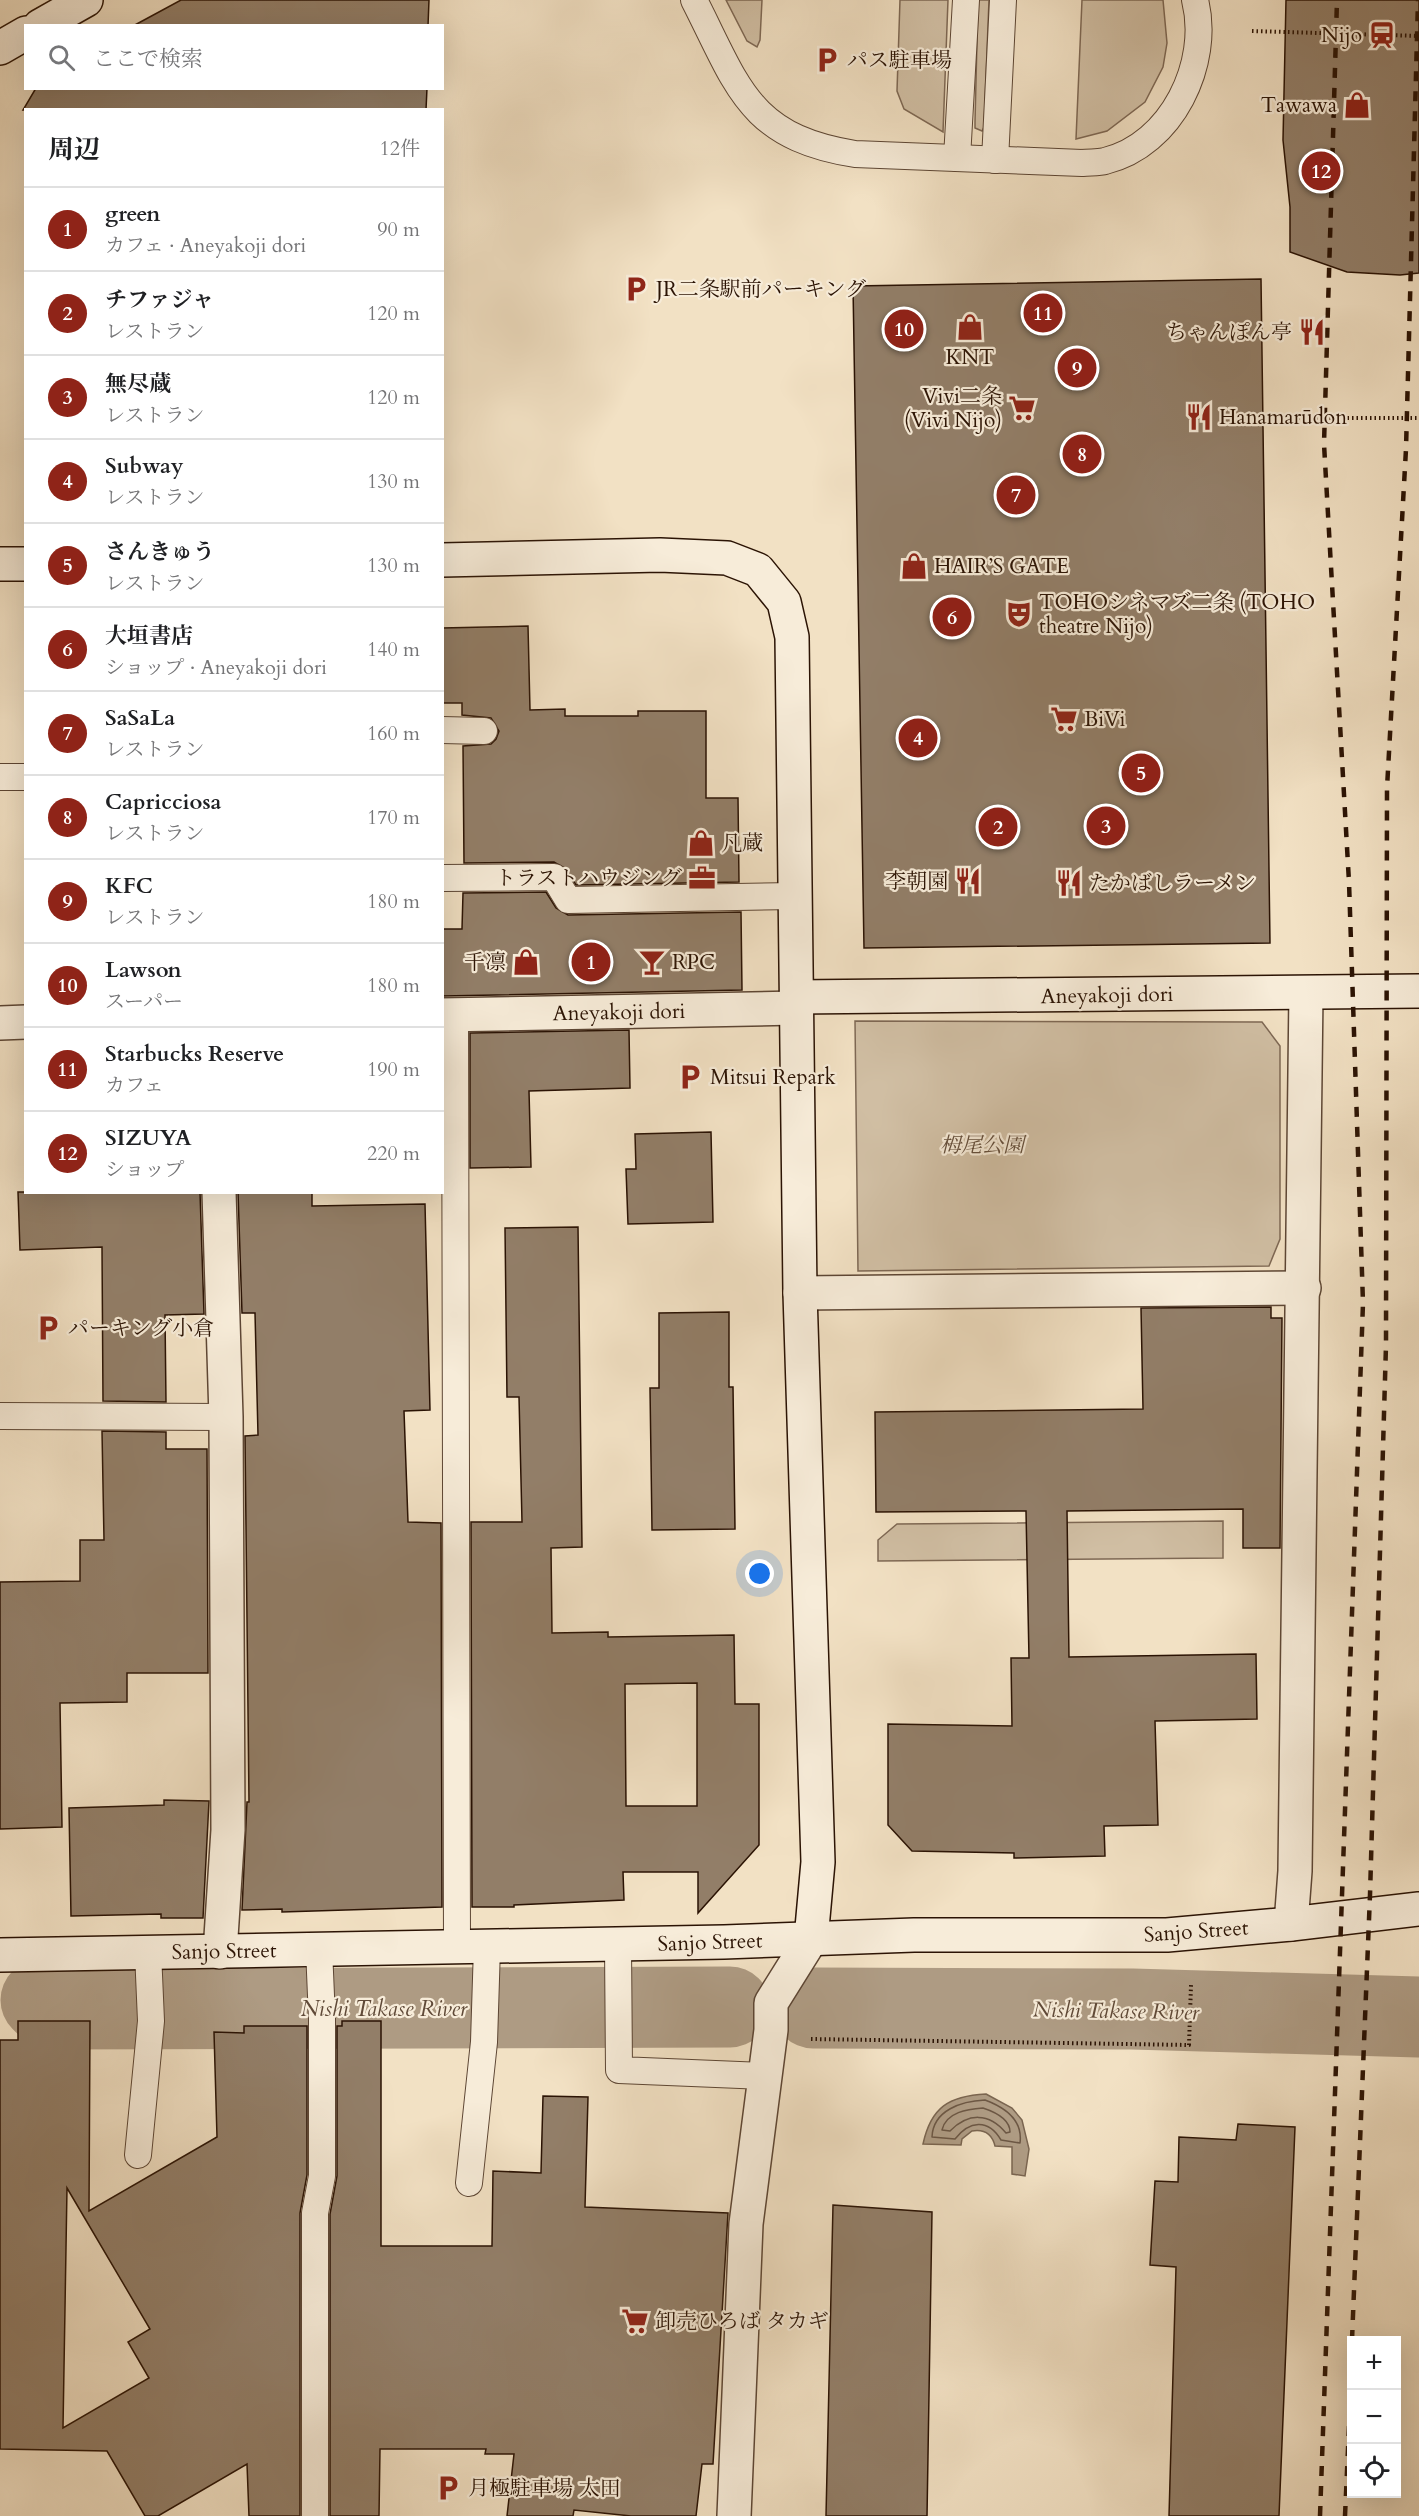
<!DOCTYPE html>
<html lang="ja">
<head>
<meta charset="utf-8">
<style>
	:root { --surface:#fff; --page:#f6f6f6; --text:#202124; --muted:#757577; --line:#e0e0e0; --accent:#8f2418 }
	body { margin:0; font-family:Cardo,"Noto Serif JP",serif; background:var(--page); color:var(--text) }
	.controls { position:absolute; right:18px; bottom:18px; display:grid; overflow:hidden; border-radius:0px; box-shadow:0 6px 24px #0002 }
	.controls button { width:54px; height:54px; display:grid; place-items:center; padding:0; border:0; border-bottom:2px solid var(--line); background:var(--surface); color:var(--text); font:30px sans-serif }
	.you { position:absolute; left:760px; top:1574px; width:21px; height:21px; margin:-15px; border:4px solid #fff; border-radius:50%; background:#1a73e8; box-shadow:0 0 0 9px #1a73e833 }
	.badge { display:grid; place-items:center; width:39px; height:39px; border-radius:50%; background:var(--accent); color:#fff; font-size:20px; font-weight:700 }
	.pin { position:absolute; translate:-50% -50%; border:3px solid #fff; box-shadow:0 2px 6px #0006 }
	.list { margin:0; padding:0; list-style:none }
	h2 { display:flex; justify-content:space-between; align-items:center; height:78px; margin:0; padding:0 24px; font-size:26px }
	h2 small { font-size:20px; font-weight:400; color:var(--muted) }
	.list li { display:grid; grid-template-columns:39px 1fr auto; gap:18px; align-items:center; box-sizing:border-box; height:84px; padding:0 24px; border-top:2px solid var(--line) }
	.list b { display:block; font-size:22px; white-space:nowrap }
	.list p { margin:0; font-size:20px; white-space:nowrap; color:var(--muted) }
	.list em { font-size:20px; font-style:normal; color:var(--muted) }
	.icon { flex:none; width:33px; height:33px; fill:none; stroke:currentColor; stroke-width:2; stroke-linecap:round; stroke-linejoin:round }
	.map { position:relative; flex:none; width:1419px; height:2516px; overflow:hidden }
	.search { position:absolute; background:var(--surface); box-shadow:0 6px 24px #0002; left:24px; top:24px; width:420px; height:66px; display:flex; align-items:center; gap:15px; box-sizing:border-box; padding:0 21px; border-radius:0px; color:var(--muted); font-size:22px }
	.panel { position:absolute; background:var(--surface); box-shadow:0 6px 24px #0002; left:24px; top:108px; width:420px; height:1086px; border-radius:0px }
	.map>svg:first-child { display:block }
	.green { fill:#d0bea3; stroke:#7e6854; stroke-width:1.5 }
	.water { fill:#ae9b83; stroke:#7a6550; stroke-width:1.5 }
	.lines { fill:none; stroke-linecap:round; stroke-linejoin:round }
	.shore { stroke:#6c5744; stroke-width:1.5 }
	.river { stroke:#ae9b83; stroke-width:81 }
	.building { fill:#927e68; stroke:#2b1304; stroke-width:1.5; fill-rule:evenodd }
	.lane-casing { stroke:#5d4634; stroke-width:28 }
	.street-casing { stroke:#5d4634; stroke-width:36 }
	.secondary-casing { stroke:#2b1304; stroke-width:36 }
	.path { stroke:#2b1304; stroke-width:4; stroke-dasharray:1.5 3; stroke-linecap:butt }
	.lane { stroke:#f7ecd9; stroke-width:26 }
	.street { stroke:#f7ecd9; stroke-width:33 }
	.secondary { stroke:#f7ecd9; stroke-width:33 }
	.rail { stroke:#2b1304; stroke-width:4.5; stroke-dasharray:10 10; stroke-linecap:butt }
	.labels { text-anchor:middle; stroke-width:4.5; stroke-linejoin:round; paint-order:stroke }
	.poi-label { font-size:21px; fill:#2b1304; stroke:#f7ecd9; text-anchor:start }
	.street-label { font-size:21px; fill:#2b1304; stroke:#f7ecd9 }
	.park-label { font-size:21px; font-style:italic; fill:#654f3c; stroke:#f7ecd9 }
	.water-label { font-size:22px; font-style:italic; fill:#5f4937; stroke:#f7ecd9 }
</style>
</head>
<body>
<div class="map">
<svg width="1419" height="2516" viewBox="0 0 1419 2516">
	<rect width="100%" height="100%" fill="#f2e1c4"/>
	<filter id="stains"><feTurbulence type="fractalNoise" baseFrequency=".00333" numOctaves="4"/><feColorMatrix values="0 0 0 0 .2 0 0 0 0 .09 0 0 0 0 .02 0 0 0 .5 -.17"/></filter>
	<radialGradient id="worn" r=".72"><stop offset=".6" stop-color="#630" stop-opacity="0"/><stop offset="1" stop-color="#630" stop-opacity=".3"/></radialGradient>
	<!-- green -->
	<g class="green">
		<polygon points="726,0 762,0 760,40 757,47 747,41"/>
		<polygon points="900,0 948,0 943,132 904,109 897,91"/>
		<polygon points="978,0 989,0 984,127 982,131 975,128 975,122"/>
		<polygon points="1082,0 1163,0 1167,43 1163,67 1145,102 1107,131 1076,139"/>
		<polygon points="855,1021 1262,1022 1280,1046 1280,1239 1269,1266 858,1271"/>
		<polygon points="1223,1521 1223,1558 878,1561 878,1540 897,1524"/>
	</g>
	<!-- water -->
	<path class="water" d="M986,2094L1012,2108L1022,2120L1029,2149L1025,2176L1012,2174V2147L995,2146C992,2134 984,2129 972,2131L962,2139L961,2145L923,2144C931,2107 949,2096 986,2094Z"/>
	<g class="lines">
		<!-- shore -->
		<g class="shore">
			<path d="M985,2100C1004,2107 1023,2120 1020,2143L1001,2140C988,2118 969,2121 955,2139L932,2137C933,2110 962,2101 985,2100Z"/>
			<path d="M983,2108C995,2112 1010,2119 1010,2132L1006,2133C989,2112 968,2113 950,2131L942,2130C946,2112 968,2109 983,2108Z"/>
		</g>
		<!-- river -->
		<g class="river">
			<polyline points="41,2000 50,2009 730,2007"/>
			<polyline points="813,2008 1132,2009 1419,2017"/>
		</g>
	</g>
	<!-- building -->
	<g class="building">
		<polygon points="181,0 429,0 428,26 133,26"/>
		<polygon points="1286,0 1419,0 1419,273 1400,275 1347,272 1290,252 1290,207 1283,140"/>
		<polygon points="36,88 427,88 426,110 23,110"/>
		<polygon points="1261,279 1270,943 864,948 853,286"/>
		<polygon points="528,626 530,710 565,709 565,716 638,716 638,711 706,711 706,798 738,798 739,882 576,885 566,869 554,862 464,863 463,746 491,744 496,739 499,731 491,718 462,715 462,703 442,703 442,628"/>
		<polygon points="546,892 556,908 568,915 741,912 742,990 442,996 442,929 462,929 463,893"/>
		<polygon points="629,1030 630,1088 529,1091 531,1167 470,1168 470,1033"/>
		<polygon points="711,1132 713,1222 628,1224 626,1169 636,1169 635,1134"/>
		<polygon points="18,1192 200,1192 204,1314 165,1315 166,1402 103,1401 102,1247 20,1250"/>
		<polygon points="238,1192 312,1192 312,1206 425,1204 430,1410 404,1411 408,1522 441,1523 442,1907 282,1912 282,1909 242,1910 247,1802 249,1802 245,1436 258,1435 255,1313 242,1313"/>
		<path d="M578,1227L582,1547L551,1548L552,1633L608,1632V1637L734,1635L735,1704H759V1845L698,1913V1872H623L624,1900L514,1905V1907H472L471,1522H522L519,1397H507L505,1228ZM697,1683V1806H626L625,1684Z"/>
		<polygon points="1271,1307 1271,1318 1282,1318 1280,1548 1243,1548 1243,1509 1067,1511 1069,1657 1256,1654 1257,1719 1155,1721 1158,1825 1104,1826 1105,1856 1014,1858 1014,1853 912,1851 888,1825 888,1724 1012,1726 1011,1658 1029,1658 1026,1511 876,1512 875,1412 1143,1409 1141,1308"/>
		<polygon points="729,1312 729,1387 733,1387 735,1529 652,1530 650,1388 659,1388 659,1313"/>
		<polygon points="102,1431 166,1432 166,1449 207,1449 208,1673 127,1673 127,1702 60,1703 62,1827 0,1829 0,1582 80,1581 80,1540 104,1540"/>
		<polygon points="164,1800 209,1801 203,1918 161,1918 161,1914 71,1916 69,1808 164,1805"/>
		<path d="M18,2021H90L89,2211L217,2137L214,2032L244,2033V2026H307V2175L300,2213V2516H249L247,2464L158,2516H145L107,2451L0,2449V2040H18ZM67,2188L150,2329L128,2342L149,2378L63,2428Z"/>
		<polygon points="342,2021 381,2021 381,2246 492,2246 493,2171 541,2173 543,2096 588,2097 585,2207 728,2213 713,2464 702,2464 696,2516 631,2516 574,2510 573,2516 507,2516 514,2454 485,2454 486,2449 380,2449 379,2516 330,2516 330,2214 337,2176 337,2026 342,2026"/>
		<polygon points="1238,2124 1295,2127 1279,2516 1169,2516 1176,2267 1150,2265 1155,2181 1178,2182 1179,2137 1236,2140"/>
		<polygon points="833,2205 932,2212 927,2516 826,2516"/>
	</g>
	<g class="lines">
		<defs>
			<g id="lane">
				<path d="M694,0C738,86 748,137 855,154L1082,163C1090,162 1098,163 1105,161C1172,145 1211,63 1195,0"/>
				<polyline points="957,158 966,0"/>
				<polyline points="995,160 1003,0"/>
				<polyline points="442,730 484,731"/>
				<polyline points="0,777 26,777"/>
				<polyline points="442,878 554,877 568,900 795,896"/>
				<polyline points="455,1015 457,1947"/>
				<polyline points="0,1416 226,1417"/>
				<polyline points="618,1945 619,2070 765,2076"/>
				<polyline points="138,2155 151,2021 148,1952"/>
				<polyline points="469,2183 484,2042 487,1947"/>
				<polyline points="315,2516 315,2213 322,2176 322,2019 319,1949"/>
			</g>
			<g id="street">
				<polyline points="442,1015 796,1008"/>
				<polyline points="0,1023 26,1022"/>
				<polyline points="219,1192 226,1417 228,1830 220,1952"/>
				<polyline points="800,1293 1304,1288"/>
				<polyline points="1291,1924 1295,1871 1306,993"/>
				<polyline points="734,2516 746,2224 771,2030 771,2003 811,1939"/>
			</g>
			<g id="secondary">
				<polyline points="40,26 86,0"/>
				<polyline points="0,48 26,33"/>
				<polyline points="442,560 660,555 727,558 758,570 784,602 792,637 800,1293 818,1862 811,1939"/>
				<polyline points="0,564 26,564"/>
				<polyline points="796,997 1419,991"/>
				<polyline points="0,1955 724,1942 914,1935 1167,1935 1291,1924 1419,1909"/>
			</g>
		</defs>
		<!-- lane casing -->
		<use href="#lane" class="lane-casing"/>
		<!-- street casing -->
		<use href="#street" class="street-casing"/>
		<!-- secondary casing -->
		<use href="#secondary" class="secondary-casing"/>
		<!-- path -->
		<g class="path">
			<polyline points="1252,31 1419,36"/>
			<polyline points="1298,418 1419,418"/>
			<polyline points="811,2039 1189,2045 1191,1985"/>
		</g>
		<!-- lane -->
		<use href="#lane" class="lane"/>
		<!-- street -->
		<use href="#street" class="street"/>
		<!-- secondary -->
		<use href="#secondary" class="secondary"/>
		<!-- rail -->
		<g class="rail">
			<polyline points="1352,2340 1370,1895 1386,1345 1387,788 1406,449 1418,0"/>
			<polyline points="1320,2516 1363,1303 1349,882 1324,444 1337,0"/>
			<polyline points="1345,2516 1352,2360"/>
		</g>
	</g>
	<!-- icons -->
	<defs>
		<symbol id="station-bare" viewBox="-9 -9 18 18"><path d="M-3-6H3Q5-6 5-4V2Q5 4 3 4L4.5 6H3L1.5 4h-3L-3 6H-4.5L-3 4Q-5 4-5 2V-4Q-5-6-3-6ZM-3.5-4v3h7v-3ZM-3.5 1v1.5H-2V1ZM2 1v1.5H3.5V1Z" fill="#8f2418" stroke="#f7ecd9" stroke-width="2.5" paint-order="stroke"/></symbol>
		<symbol id="parking-bare" viewBox="-9 -9 18 18"><path d="M-3.5-5.5H1a3.5 3.5 0 0 1 0 7H-1V5.5H-3.5ZM-1-3.4V-.6H.8a1.4 1.4 0 0 0 0-2.8Z" fill="#8f2418" stroke="#f7ecd9" stroke-width="2.5" paint-order="stroke"/></symbol>
		<symbol id="shop-bare" viewBox="-9 -9 18 18"><path d="M-5-2.5h2.3a2.7 3.5 0 0 1 5.4 0H5L5.5 6h-11ZM-1.5-2.5h3a1.5 2.3 0 0 0-3 0Z" fill="#8f2418" stroke="#f7ecd9" stroke-width="2.5" paint-order="stroke"/></symbol>
		<symbol id="restaurant-bare" viewBox="-9 -9 18 18"><path d="M-5-6h1v4h1v-4h1v4h1v-4h1v5L-1.5 .5V6h-2V.5L-5-1ZM5-6V6H3V1.5H1.5Q1.5-4 5-6Z" fill="#8f2418" stroke="#f7ecd9" stroke-width="2.5" paint-order="stroke"/></symbol>
		<symbol id="supermarket-bare" viewBox="-9 -9 18 18"><path d="M-6-5.5h2.5l.6 2H6L4.5 2H-2.5L-4.4-4H-6ZM-1.5 3.2a1.3 1.3 0 1 0 .1 0ZM3 3.2a1.3 1.3 0 1 0 .1 0Z" fill="#8f2418" stroke="#f7ecd9" stroke-width="2.5" paint-order="stroke"/></symbol>
		<symbol id="theatre-bare" viewBox="-9 -9 18 18"><path d="M-5-5.5Q0-4 5-5.5V0Q5 5 0 6Q-5 5-5 0ZM-3.3-2.5H-1v1.5H-3.3ZM1-2.5H3.3v1.5H1ZM-2.8 1Q0 5.5 2.8 1Z" fill="#8f2418" stroke="#f7ecd9" stroke-width="2.5" paint-order="stroke"/></symbol>
		<symbol id="office-bare" viewBox="-9 -9 18 18"><path d="M-6-3h4V-5.5h4V-3h4V5H-6ZM-1-4.5V-3h2v-1.5ZM-6 0V1H6V0Z" fill="#8f2418" stroke="#f7ecd9" stroke-width="2.5" paint-order="stroke"/></symbol>
		<symbol id="bar-bare" viewBox="-9 -9 18 18"><path d="M-6-5H6L.8 .8V4.5H3.5V6h-7V4.5H-.8V.8Z" fill="#8f2418" stroke="#f7ecd9" stroke-width="2.5" paint-order="stroke"/></symbol>
	</defs>
	<g fill-rule="evenodd">
		<use href="#station-bare" x="1363" y="16" width="38" height="38"/>
		<use href="#parking-bare" x="808" y="41" width="38" height="38"/>
		<use href="#shop-bare" x="1338" y="86" width="38" height="38"/>
		<use href="#parking-bare" x="617" y="270" width="38" height="38"/>
		<use href="#shop-bare" x="951" y="308" width="38" height="38"/>
		<use href="#restaurant-bare" x="1293" y="313" width="38" height="38"/>
		<use href="#supermarket-bare" x="1003" y="389" width="38" height="38"/>
		<use href="#restaurant-bare" x="1180" y="398" width="38" height="38"/>
		<use href="#shop-bare" x="895" y="547" width="38" height="38"/>
		<use href="#theatre-bare" x="1000" y="595" width="38" height="38"/>
		<use href="#supermarket-bare" x="1045" y="700" width="38" height="38"/>
		<use href="#shop-bare" x="682" y="824" width="38" height="38"/>
		<use href="#office-bare" x="683" y="859" width="38" height="38"/>
		<use href="#restaurant-bare" x="949" y="862" width="38" height="38"/>
		<use href="#restaurant-bare" x="1050" y="864" width="38" height="38"/>
		<use href="#shop-bare" x="507" y="943" width="38" height="38"/>
		<use href="#bar-bare" x="633" y="943" width="38" height="38"/>
		<use href="#parking-bare" x="671" y="1058" width="38" height="38"/>
		<use href="#parking-bare" x="29" y="1309" width="38" height="38"/>
		<use href="#supermarket-bare" x="616" y="2302" width="38" height="38"/>
		<use href="#parking-bare" x="429" y="2469" width="38" height="38"/>
	</g>
	<g class="labels">
		<!-- poi labels -->
		<g class="poi-label">
			<text x="1362" y="42" text-anchor="end">Nijo</text>
			<text x="847" y="67">パス駐車場</text>
			<text x="1337" y="112" text-anchor="end">Tawawa</text>
			<text x="656" y="296">JR二条駅前パーキング</text>
			<text x="1292" y="339" text-anchor="end">ちゃんぽん亭</text>
			<text x="970" y="364" text-anchor="middle">KNT</text>
			<text x="1002" y="403" text-anchor="end">Vivi二条<tspan x="1002" dy="24">(Vivi Nijo)</tspan></text>
			<text x="1219" y="424">Hanamarūdon</text>
			<text x="934" y="573">HAIR’S GATE</text>
			<text x="1039" y="609">TOHOシネマズ二条 (TOHO<tspan x="1039" dy="24">theatre Nijo)</tspan></text>
			<text x="1084" y="726">BiVi</text>
			<text x="721" y="850">凡蔵</text>
			<text x="682" y="885" text-anchor="end">トラストハウジング</text>
			<text x="948" y="888" text-anchor="end">李朝園</text>
			<text x="1089" y="890">たかばしラーメン</text>
			<text x="506" y="969" text-anchor="end">千凛</text>
			<text x="672" y="969">RPC</text>
			<text x="710" y="1084">Mitsui Repark</text>
			<text x="68" y="1335">パーキング小倉</text>
			<text x="655" y="2328">卸売ひろば タカギ</text>
			<text x="468" y="2495">月極駐車場 太田</text>
		</g>
		<!-- street labels -->
		<g class="street-label">
			<text transform="translate(1107 995) rotate(-1)" y="7">Aneyakoji dori</text>
			<text transform="translate(619 1012) rotate(-1)" y="7">Aneyakoji dori</text>
			<text transform="translate(1196 1931) rotate(-4)" y="7">Sanjo Street</text>
			<text transform="translate(710 1942) rotate(-2)" y="7">Sanjo Street</text>
			<text transform="translate(224 1951) rotate(-1)" y="7">Sanjo Street</text>
		</g>
		<!-- park labels -->
		<g class="park-label">
			<text x="982" y="1152">栂尾公園</text>
		</g>
		<!-- water labels -->
		<g class="water-label">
			<text x="384" y="2016">Nishi Takase River</text>
			<text transform="translate(1116 2010) rotate(1)" y="8">Nishi Takase River</text>
		</g>
	</g>
	<rect width="100%" height="100%" filter="url(#stains)"/>
	<rect width="100%" height="100%" fill="url(#worn)"/>
</svg>
<div class="controls">
<button>+</button>
<button>−</button>
<button><svg class="icon" aria-label="locate" viewBox="0 0 24 24"><circle cx="12" cy="12" r="6"/><path d="M12 2v4M12 18v4M2 12h4M18 12h4"/></svg></button>
</div>
<div class="you"></div>
<div class="pin badge" style="left:591px;top:962px">1</div>
<div class="pin badge" style="left:998px;top:827px">2</div>
<div class="pin badge" style="left:1106px;top:826px">3</div>
<div class="pin badge" style="left:918px;top:738px">4</div>
<div class="pin badge" style="left:1141px;top:773px">5</div>
<div class="pin badge" style="left:952px;top:617px">6</div>
<div class="pin badge" style="left:1016px;top:495px">7</div>
<div class="pin badge" style="left:1082px;top:454px">8</div>
<div class="pin badge" style="left:1077px;top:368px">9</div>
<div class="pin badge" style="left:904px;top:329px">10</div>
<div class="pin badge" style="left:1043px;top:313px">11</div>
<div class="pin badge" style="left:1321px;top:171px">12</div>
<div class="search"><svg class="icon" aria-label="search" viewBox="0 0 24 24"><circle cx="10" cy="10" r="6"/><path d="M15 15l6 6"/></svg>ここで検索</div>
<section class="panel">
<h2>周辺<small>12件</small></h2>
<ul class="list">
<li><span class="badge">1</span><div><b>green</b><p>カフェ · Aneyakoji dori</p></div><em>90 m</em></li>
<li><span class="badge">2</span><div><b>チファジャ</b><p>レストラン</p></div><em>120 m</em></li>
<li><span class="badge">3</span><div><b>無尽蔵</b><p>レストラン</p></div><em>120 m</em></li>
<li><span class="badge">4</span><div><b>Subway</b><p>レストラン</p></div><em>130 m</em></li>
<li><span class="badge">5</span><div><b>さんきゅう</b><p>レストラン</p></div><em>130 m</em></li>
<li><span class="badge">6</span><div><b>大垣書店</b><p>ショップ · Aneyakoji dori</p></div><em>140 m</em></li>
<li><span class="badge">7</span><div><b>SaSaLa</b><p>レストラン</p></div><em>160 m</em></li>
<li><span class="badge">8</span><div><b>Capricciosa</b><p>レストラン</p></div><em>170 m</em></li>
<li><span class="badge">9</span><div><b>KFC</b><p>レストラン</p></div><em>180 m</em></li>
<li><span class="badge">10</span><div><b>Lawson</b><p>スーパー</p></div><em>180 m</em></li>
<li><span class="badge">11</span><div><b>Starbucks Reserve</b><p>カフェ</p></div><em>190 m</em></li>
<li><span class="badge">12</span><div><b>SIZUYA</b><p>ショップ</p></div><em>220 m</em></li>
</ul>
</section>
</div>
</body>
</html>
